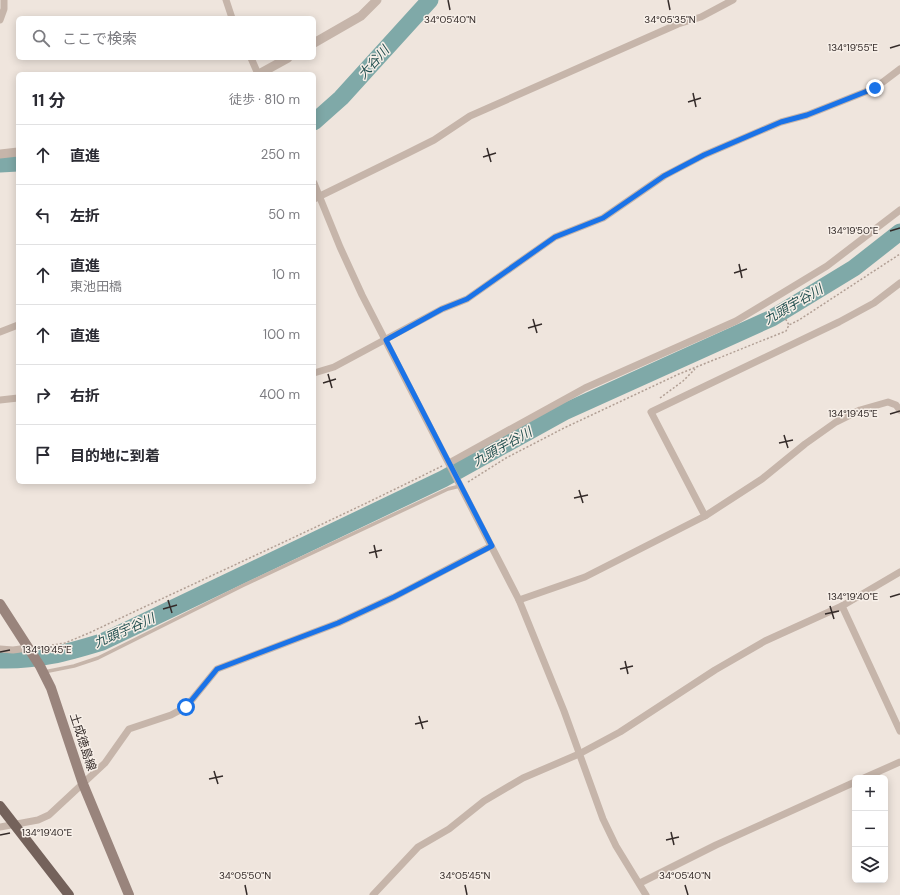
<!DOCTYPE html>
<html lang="ja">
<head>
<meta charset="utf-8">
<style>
	:root { --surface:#fff; --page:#f2f2f3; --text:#2b2b33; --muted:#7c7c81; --line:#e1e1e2 }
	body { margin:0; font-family:"DM Sans","Noto Sans JP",sans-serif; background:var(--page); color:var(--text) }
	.controls { position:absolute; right:12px; bottom:12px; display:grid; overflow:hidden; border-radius:6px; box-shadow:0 2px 10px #0003 }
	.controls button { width:36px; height:36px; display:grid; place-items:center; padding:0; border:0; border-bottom:1px solid var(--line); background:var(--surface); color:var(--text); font:20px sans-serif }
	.stop { position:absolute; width:12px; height:12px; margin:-9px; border:3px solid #1a73e8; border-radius:50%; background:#fff }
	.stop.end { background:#1a73e8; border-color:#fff; box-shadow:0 1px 4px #0008 }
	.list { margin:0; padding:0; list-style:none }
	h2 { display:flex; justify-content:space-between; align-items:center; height:52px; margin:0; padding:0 16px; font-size:17px }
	h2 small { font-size:13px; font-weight:400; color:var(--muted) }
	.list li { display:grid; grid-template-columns:26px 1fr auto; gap:12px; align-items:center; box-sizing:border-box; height:60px; padding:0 16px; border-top:1px solid var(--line) }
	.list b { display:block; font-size:15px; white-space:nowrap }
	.list p { margin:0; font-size:13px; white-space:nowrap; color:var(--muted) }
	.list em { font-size:13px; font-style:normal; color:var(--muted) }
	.icon { flex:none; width:22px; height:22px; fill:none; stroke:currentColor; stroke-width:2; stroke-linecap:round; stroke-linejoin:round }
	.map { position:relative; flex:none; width:900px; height:895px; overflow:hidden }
	.search { position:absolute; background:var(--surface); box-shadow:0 2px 10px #0003; left:16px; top:16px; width:300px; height:44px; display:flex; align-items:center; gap:10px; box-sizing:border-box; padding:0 14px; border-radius:6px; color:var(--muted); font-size:15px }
	.panel { position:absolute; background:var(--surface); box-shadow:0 2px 10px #0003; left:16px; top:72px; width:300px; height:412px; border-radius:6px }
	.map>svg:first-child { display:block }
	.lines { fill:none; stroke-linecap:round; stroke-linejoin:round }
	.river { stroke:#7fa9a8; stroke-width:17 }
	.path { stroke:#b19f94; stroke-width:1.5; stroke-dasharray:2 2; stroke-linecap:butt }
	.service { stroke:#c6b5aa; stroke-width:3.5 }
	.minor { stroke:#c6b5aa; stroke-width:7 }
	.tertiary { stroke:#c6b5aa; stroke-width:9 }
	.secondary { stroke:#99847c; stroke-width:10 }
	.primary { stroke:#74625b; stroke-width:10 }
	.route { stroke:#1a73e8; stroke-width:5 }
	.ticks { fill:none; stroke:#342b29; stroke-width:1.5 }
	.labels { text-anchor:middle; stroke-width:3; stroke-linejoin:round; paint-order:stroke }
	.street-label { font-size:12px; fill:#342b29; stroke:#f7efe8 }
	.water-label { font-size:13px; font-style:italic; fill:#235050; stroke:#f7efe8 }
	.ticks-label { font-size:10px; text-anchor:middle; fill:#342b29; stroke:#f7efe8; stroke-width:3; stroke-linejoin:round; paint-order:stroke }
</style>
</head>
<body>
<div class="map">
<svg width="900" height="895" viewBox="0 0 900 895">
	<rect width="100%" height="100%" fill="#efe5dd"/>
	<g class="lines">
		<!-- river -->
		<g class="river">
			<polyline points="314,122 341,98 430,0"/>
			<polyline points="0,164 18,163"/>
			<path d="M0,660C38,661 66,653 102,642L443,479L564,412L772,318L854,268L900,232"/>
		</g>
		<!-- path -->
		<g class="path">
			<polyline points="778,305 789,325"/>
			<polyline points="660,398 683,381 695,369"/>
			<polyline points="468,482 506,458 564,428 679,374 786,331 789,325 799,320 900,254"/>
			<path d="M40,647L65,643L89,633C207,577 326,524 442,466"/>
		</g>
		<!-- service -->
		<polyline class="service" points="44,672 74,666 98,658 242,586 448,489 460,486"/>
		<!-- minor -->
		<g class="minor">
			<polyline points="226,0 232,18"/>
			<polyline points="0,20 4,9 4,0"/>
			<polyline points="251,58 258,74"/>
			<polyline points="314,183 340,247 362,295 519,600 564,711 603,819 616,846 646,895"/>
			<polyline points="314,199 408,153 434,140 470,116 678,24 701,17 733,0"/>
			<polyline points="0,332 18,325"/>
			<polyline points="314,373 334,367 442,309 467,299 555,237 603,218 664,176 704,155 781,122 807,115 875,88 900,69"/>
			<polyline points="0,400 18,398"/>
			<polyline points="449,463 585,388 736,321 827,266 900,210"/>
			<polyline points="705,516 651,412 839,322 874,303 900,283"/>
			<polyline points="519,600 585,577 705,516 762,479 805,444 836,422 860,410 888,402 896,405 900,410"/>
			<polyline points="842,606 900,731"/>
			<polyline points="0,649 13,650 28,648"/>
			<polyline points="864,778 900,762"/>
			<polyline points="0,827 38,820 49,815 105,763 129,729 171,715 186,707 217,669 338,623 394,597 491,546"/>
			<polyline points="640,883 716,845 855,782"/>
			<polyline points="373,895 418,847 449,829 484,801 523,778 579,754 620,732 715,670 765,641 842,606 900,572"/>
		</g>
		<!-- tertiary -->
		<g class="tertiary">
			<polyline points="314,43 361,16 377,0"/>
			<polyline points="259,74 288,58"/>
			<polyline points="0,154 18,152"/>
		</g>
		<!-- secondary -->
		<polyline class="secondary" points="0,604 40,666 51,688 83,784 129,895"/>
		<!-- primary -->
		<polyline class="primary" points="0,806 69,895"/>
	</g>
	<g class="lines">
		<!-- route -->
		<polyline class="route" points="186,707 217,669 338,623 394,597 492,546 386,340 442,309 467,299 555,237 603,218 664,176 704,155 781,122 807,115 875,88"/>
	</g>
	<!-- ticks -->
	<path class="ticks" d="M448,0L450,10M668,0L670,10M890,48L900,45M693,93L696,107M688,102L701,98M487,148L491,162M483,157L496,153M890,231L900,228M739,264L742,278M734,273L747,269M533,319L537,333M528,328L542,324M328,374L332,388M323,383L336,379M890,414L900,411M784,435L788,448M779,443L793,440M579,490L583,503M574,498L588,495M374,545L377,558M369,553L382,550M890,597L900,594M168,600L172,613M830,606L834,619M163,609L177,605M825,614L839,611M0,652L10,650M625,661L628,674M620,669L633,666M419,716L423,729M415,724L428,721M214,771L218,784M209,779L223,776M671,832L674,845M0,835L10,833M666,840L679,837M245,885L247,895M465,885L467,895M685,885L688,895"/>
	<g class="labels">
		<!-- street labels -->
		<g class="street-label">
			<text transform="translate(83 742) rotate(72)" y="4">土成徳島線</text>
		</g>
		<!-- water labels -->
		<g class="water-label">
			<text transform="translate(373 62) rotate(-48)" y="5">大谷川</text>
			<text transform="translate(793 304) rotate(-30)" y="5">九頭宇谷川</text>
			<text transform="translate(502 446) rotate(-29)" y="5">九頭宇谷川</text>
			<text transform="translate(124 630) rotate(-24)" y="5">九頭宇谷川</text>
		</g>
	</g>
	<g class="ticks-label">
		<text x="450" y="23">34°05'40"N</text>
		<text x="670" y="23">34°05'35"N</text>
		<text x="853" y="51">134°19'55"E</text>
		<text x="853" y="234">134°19'50"E</text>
		<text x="853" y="417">134°19'45"E</text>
		<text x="853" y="600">134°19'40"E</text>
		<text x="47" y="653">134°19'45"E</text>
		<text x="47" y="836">134°19'40"E</text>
		<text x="245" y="879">34°05'50"N</text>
		<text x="465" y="879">34°05'45"N</text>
		<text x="685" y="879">34°05'40"N</text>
	</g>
</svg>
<div class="controls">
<button>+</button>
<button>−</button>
<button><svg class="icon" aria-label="layers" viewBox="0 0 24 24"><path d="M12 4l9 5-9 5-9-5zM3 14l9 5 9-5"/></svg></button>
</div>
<div class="stop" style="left:186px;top:707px"></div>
<div class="stop end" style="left:875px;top:88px"></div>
<div class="search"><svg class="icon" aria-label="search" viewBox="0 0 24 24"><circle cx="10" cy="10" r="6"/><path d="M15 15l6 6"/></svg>ここで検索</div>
<section class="panel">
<h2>11 分<small>徒歩 · 810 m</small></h2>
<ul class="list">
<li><svg class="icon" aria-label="ahead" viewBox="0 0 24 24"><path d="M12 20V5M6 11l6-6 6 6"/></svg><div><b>直進</b></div><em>250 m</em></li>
<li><svg class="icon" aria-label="left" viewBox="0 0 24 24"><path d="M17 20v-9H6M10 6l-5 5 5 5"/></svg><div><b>左折</b></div><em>50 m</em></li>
<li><svg class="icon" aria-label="ahead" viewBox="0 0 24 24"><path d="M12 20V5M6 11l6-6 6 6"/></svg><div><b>直進</b><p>東池田橋</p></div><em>10 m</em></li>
<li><svg class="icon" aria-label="ahead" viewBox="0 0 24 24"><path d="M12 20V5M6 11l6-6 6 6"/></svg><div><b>直進</b></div><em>100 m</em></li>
<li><svg class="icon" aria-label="right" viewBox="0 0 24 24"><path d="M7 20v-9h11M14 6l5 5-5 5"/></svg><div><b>右折</b></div><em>400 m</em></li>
<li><svg class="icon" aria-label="arrive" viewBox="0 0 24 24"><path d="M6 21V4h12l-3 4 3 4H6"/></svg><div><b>目的地に到着</b></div></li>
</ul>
</section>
</div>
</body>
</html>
